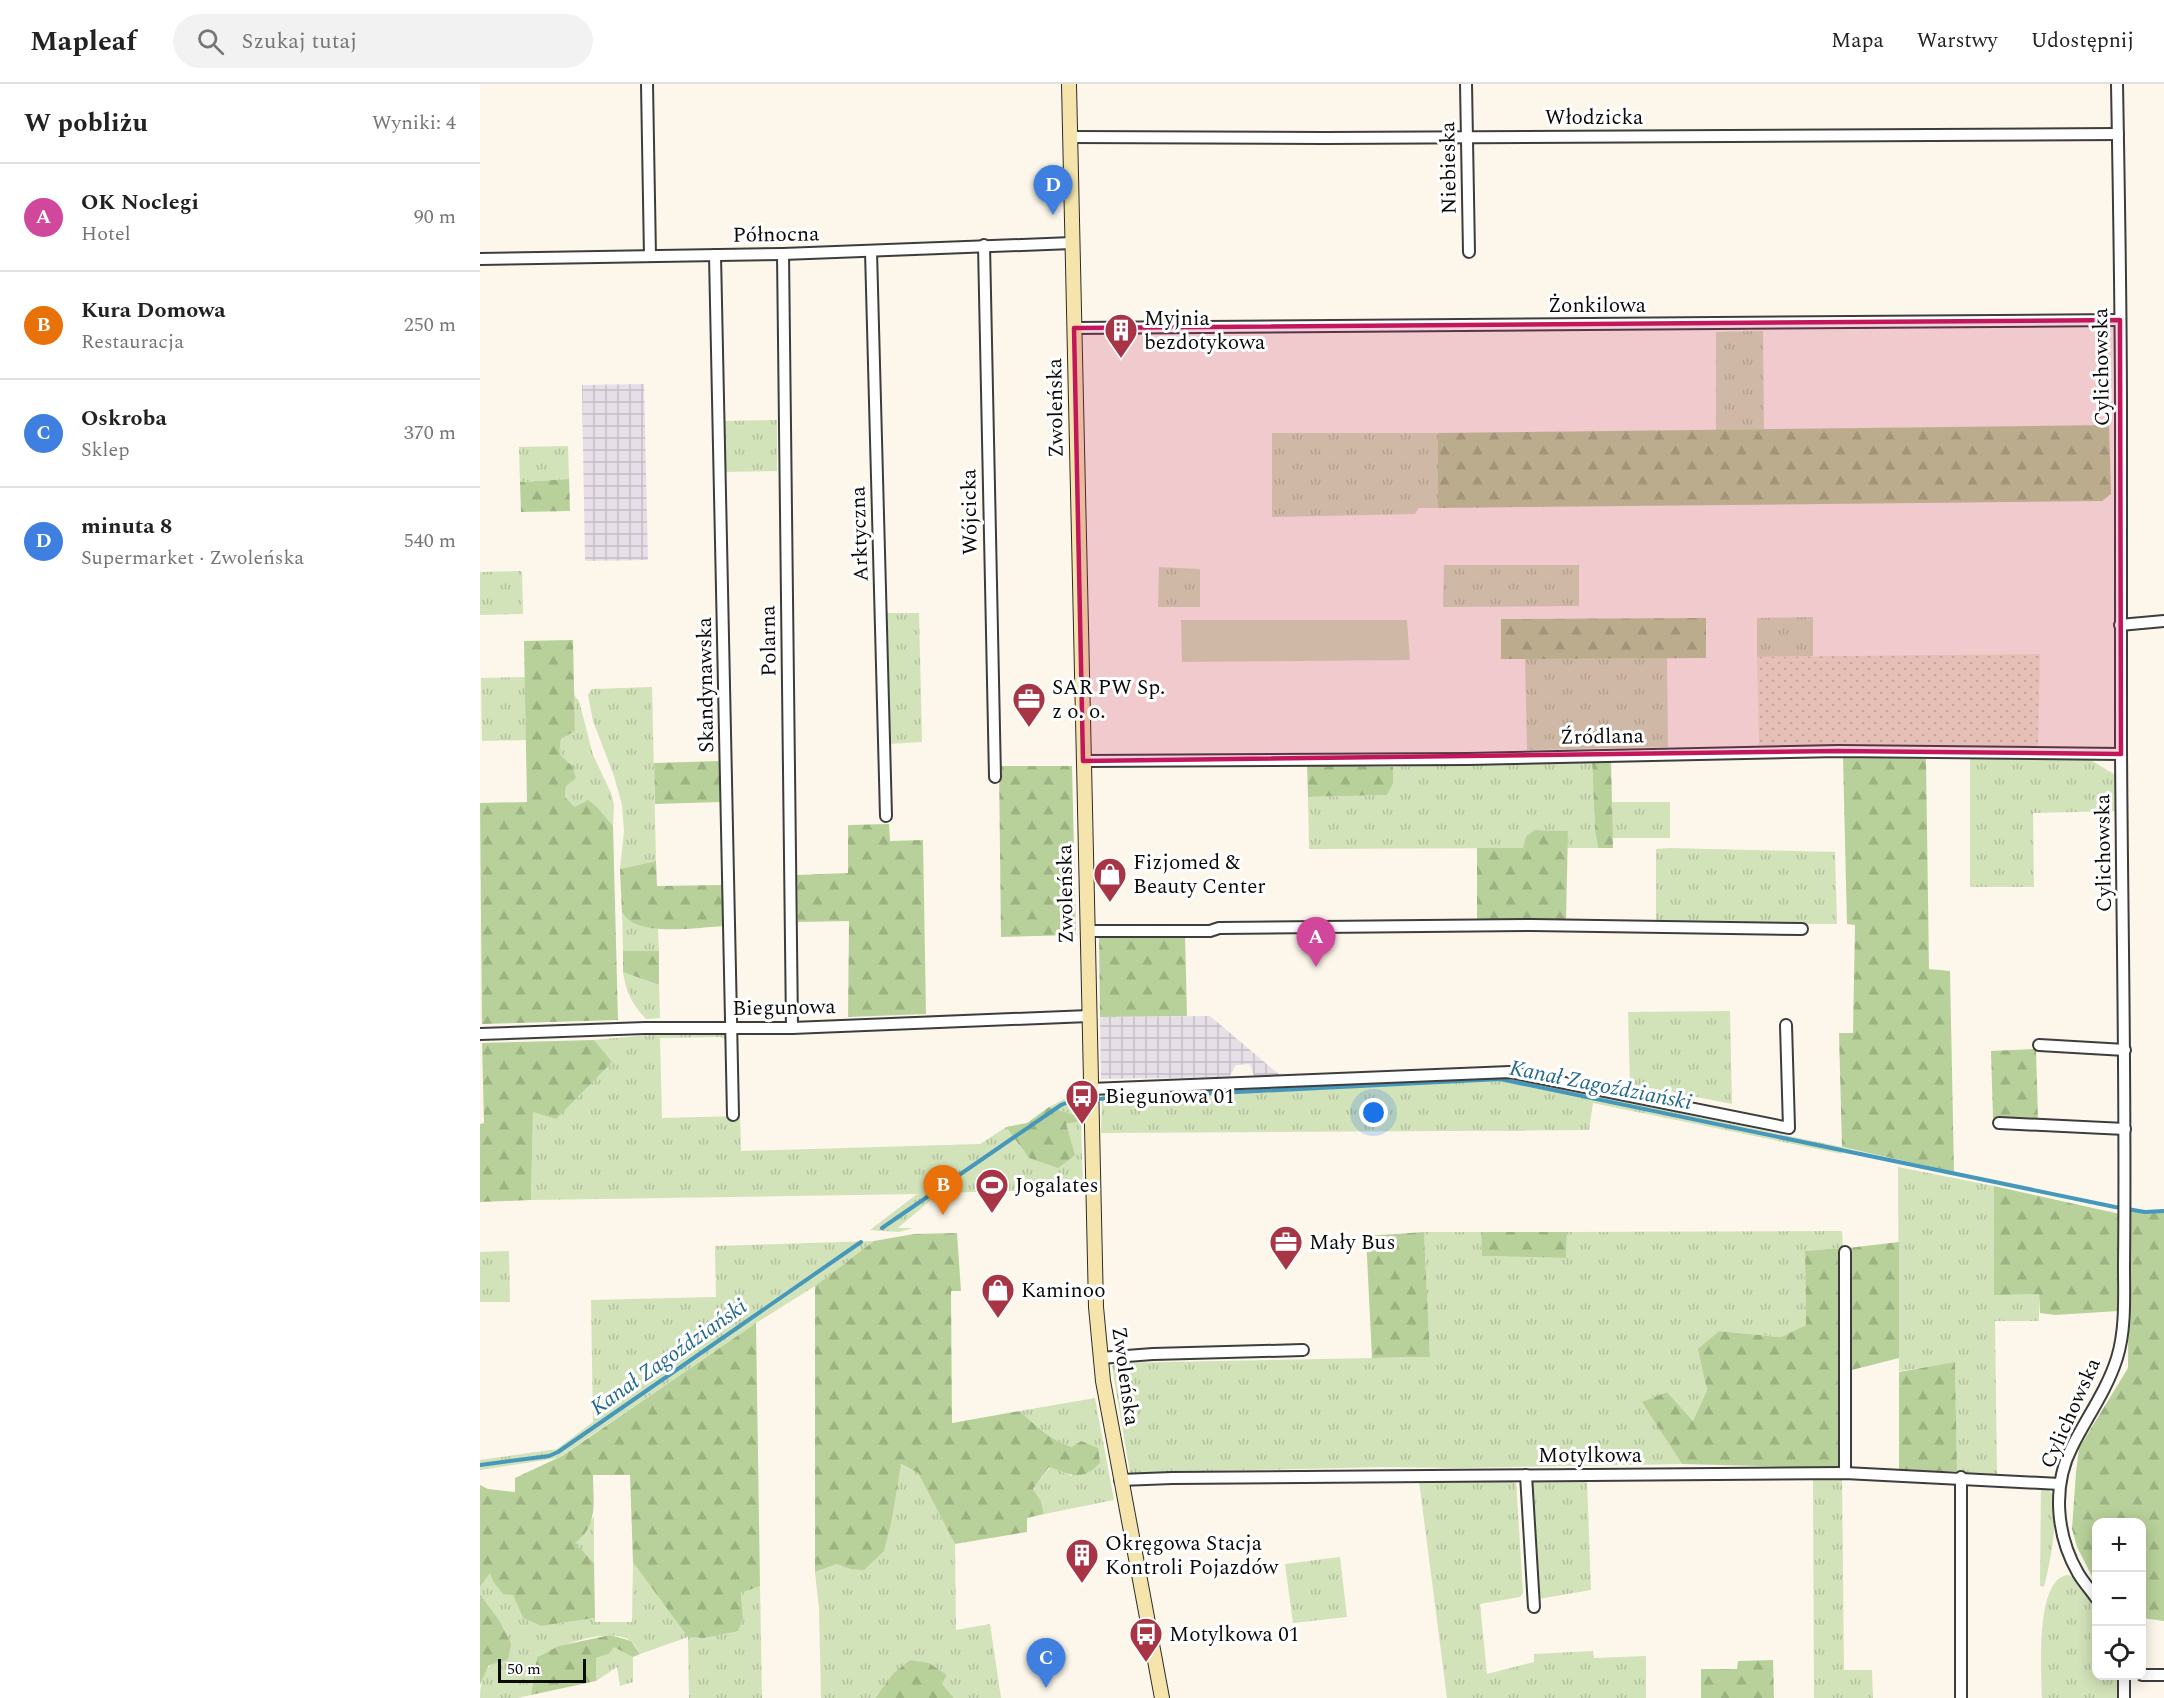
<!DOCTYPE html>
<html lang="pl">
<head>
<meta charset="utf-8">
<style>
	:root { --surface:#fff; --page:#f2f2f2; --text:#222; --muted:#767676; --line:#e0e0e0; --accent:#111827 }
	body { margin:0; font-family:Spectral,serif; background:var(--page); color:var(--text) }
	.controls { position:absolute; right:18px; bottom:18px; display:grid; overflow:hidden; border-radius:12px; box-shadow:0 3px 15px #0003 }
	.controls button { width:54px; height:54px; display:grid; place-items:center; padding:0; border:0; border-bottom:2px solid var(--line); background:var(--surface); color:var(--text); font:30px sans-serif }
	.scale { position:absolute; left:18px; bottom:15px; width:88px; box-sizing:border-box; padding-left:6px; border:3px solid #0a0a0a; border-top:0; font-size:16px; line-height:21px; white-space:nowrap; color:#0a0a0a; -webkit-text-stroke:4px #fff; paint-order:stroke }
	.you { position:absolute; left:894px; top:1029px; width:21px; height:21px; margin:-15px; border:4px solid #fff; border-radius:50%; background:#1a73e8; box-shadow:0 0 0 9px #1a73e833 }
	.badge { display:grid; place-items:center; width:39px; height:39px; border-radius:50%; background:var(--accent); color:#fff; font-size:20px; font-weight:700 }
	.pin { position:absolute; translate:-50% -50px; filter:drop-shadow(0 2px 3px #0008) }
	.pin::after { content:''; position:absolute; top:32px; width:21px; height:18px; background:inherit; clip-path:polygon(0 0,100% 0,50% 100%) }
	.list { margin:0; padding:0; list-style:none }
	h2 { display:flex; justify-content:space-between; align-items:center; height:78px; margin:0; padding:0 24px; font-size:26px }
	h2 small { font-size:20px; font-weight:400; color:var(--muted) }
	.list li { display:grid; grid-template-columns:39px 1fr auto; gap:18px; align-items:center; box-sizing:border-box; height:108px; padding:0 24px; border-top:2px solid var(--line) }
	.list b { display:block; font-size:22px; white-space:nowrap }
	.list p { margin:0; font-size:20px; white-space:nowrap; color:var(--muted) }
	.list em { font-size:20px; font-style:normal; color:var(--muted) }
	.icon { flex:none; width:33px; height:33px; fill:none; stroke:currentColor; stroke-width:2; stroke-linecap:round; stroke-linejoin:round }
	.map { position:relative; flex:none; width:1684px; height:1614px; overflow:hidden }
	header { display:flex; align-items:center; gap:36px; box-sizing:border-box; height:84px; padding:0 30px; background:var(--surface); border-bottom:2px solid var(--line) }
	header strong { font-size:28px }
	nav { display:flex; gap:33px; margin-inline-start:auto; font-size:21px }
	.search { width:420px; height:54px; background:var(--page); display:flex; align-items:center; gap:15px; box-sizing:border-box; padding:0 21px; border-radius:33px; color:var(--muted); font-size:22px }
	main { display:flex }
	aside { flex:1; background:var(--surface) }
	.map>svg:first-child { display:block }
	.industrial { fill:url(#industrial-grid) }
	.farmland { fill:url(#farmland-dots) }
	.grass { fill:url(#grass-tufts) }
	.forest { fill:url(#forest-firs) }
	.garden { fill:#d2e2b9 }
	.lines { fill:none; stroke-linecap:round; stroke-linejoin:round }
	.stream { stroke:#4598bb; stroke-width:4 }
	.street-casing { stroke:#3d3d3d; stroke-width:14 }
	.secondary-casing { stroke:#2c2c2c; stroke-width:16 }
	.street { stroke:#fff; stroke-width:10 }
	.secondary { stroke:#f5e5ad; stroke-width:14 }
	.marked { fill:#c2185b; fill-opacity:0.2; stroke:#c2185b; stroke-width:4.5; stroke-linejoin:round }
	.labels { text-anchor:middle; stroke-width:6; stroke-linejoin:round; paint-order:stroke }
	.street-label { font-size:21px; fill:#0a0a0a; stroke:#fff }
	.poi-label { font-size:21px; fill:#0a0a0a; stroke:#fff; text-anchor:start }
	.water-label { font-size:22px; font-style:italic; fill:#24698b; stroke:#fff }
</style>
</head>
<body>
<header>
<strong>Mapleaf</strong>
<div class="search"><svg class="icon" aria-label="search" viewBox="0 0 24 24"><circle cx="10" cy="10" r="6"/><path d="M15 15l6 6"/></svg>Szukaj tutaj</div>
<nav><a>Mapa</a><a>Warstwy</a><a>Udostępnij</a></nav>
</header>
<main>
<aside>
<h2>W pobliżu<small>Wyniki: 4</small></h2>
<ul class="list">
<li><span class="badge" style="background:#d1479c">A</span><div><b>OK Noclegi</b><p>Hotel</p></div><em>90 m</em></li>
<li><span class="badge" style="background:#e8710a">B</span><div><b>Kura Domowa</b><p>Restauracja</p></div><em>250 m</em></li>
<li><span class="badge" style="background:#3f7fe0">C</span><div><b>Oskroba</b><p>Sklep</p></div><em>370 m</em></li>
<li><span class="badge" style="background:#3f7fe0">D</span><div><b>minuta 8</b><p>Supermarket · Zwoleńska</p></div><em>540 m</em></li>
</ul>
</aside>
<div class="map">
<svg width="1684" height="1614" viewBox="0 0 1684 1614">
	<defs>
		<pattern id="industrial-grid" width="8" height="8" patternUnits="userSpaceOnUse" patternTransform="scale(1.5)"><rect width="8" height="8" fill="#e7dfe8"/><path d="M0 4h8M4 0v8" fill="none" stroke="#c5bec6"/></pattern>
		<pattern id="farmland-dots" width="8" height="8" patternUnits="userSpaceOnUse" patternTransform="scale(1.5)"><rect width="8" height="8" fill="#efe9ce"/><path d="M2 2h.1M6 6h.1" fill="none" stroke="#ccc6b0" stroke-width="1.8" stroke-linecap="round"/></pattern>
		<pattern id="grass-tufts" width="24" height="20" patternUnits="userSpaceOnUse" patternTransform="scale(1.5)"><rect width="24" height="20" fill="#d2e2b9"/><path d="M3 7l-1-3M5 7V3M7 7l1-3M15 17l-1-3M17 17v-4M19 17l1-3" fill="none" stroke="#b3c19e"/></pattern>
		<pattern id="forest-firs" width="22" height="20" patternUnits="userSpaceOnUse" patternTransform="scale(1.5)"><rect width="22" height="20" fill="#b8d19a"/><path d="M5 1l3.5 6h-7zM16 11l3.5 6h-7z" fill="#9db283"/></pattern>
	</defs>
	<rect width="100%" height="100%" fill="#fcf7ea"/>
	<!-- industrial -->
	<g class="industrial">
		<polygon points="164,300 168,476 105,477 102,301"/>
		<polygon points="730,932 801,992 774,992 770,980 756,981 749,993 621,995 620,933"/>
	</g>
	<!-- farmland -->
	<polygon class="farmland" points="1560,570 1558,665 1279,663 1277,573"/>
	<!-- grass -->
	<g class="grass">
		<polygon points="1283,247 1284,345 1236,346 1236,248"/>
		<polygon points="297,336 297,387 244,388 243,337"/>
		<polygon points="792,349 958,349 958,424 939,424 935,430 792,433"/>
		<polygon points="88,362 89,395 40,398 39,363"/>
		<polygon points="964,481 1099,481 1099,522 963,523"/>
		<polygon points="679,483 720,485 720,523 678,523"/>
		<polygon points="42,487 43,530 0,531 0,488"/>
		<polygon points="404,529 439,529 442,658 407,660"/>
		<polygon points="1333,533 1333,572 1277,573 1277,534"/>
		<polygon points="1187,574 1188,663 1047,666 1045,575"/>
		<polygon points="45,593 46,656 2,657 1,594"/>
		<polygon points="172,603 176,777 140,785 144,747 142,721 134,692 113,637 108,611 112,605"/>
		<polygon points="94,611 99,617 113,671 131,709 134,721 133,742 117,723 95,723 85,713 86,702 79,670 81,655 95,647"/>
		<polygon points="1490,672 1606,673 1637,692 1638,727 1553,729 1554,803 1490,803"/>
		<polygon points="1112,676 1115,747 1118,764 1087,764 1088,747 1055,746 1046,752 1043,764 829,765 828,713 907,711 913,700 913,683"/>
		<rect x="1132" y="718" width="58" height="36"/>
		<polygon points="1190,764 1355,768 1357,840 1176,839 1176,765"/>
		<path d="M142,829C153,840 163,842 178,845L179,867H143Z"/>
		<path d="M143,888L179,901L180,934L166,935C152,920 146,908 143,888Z"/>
		<polygon points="1250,927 1252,1020 1150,1000 1148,928"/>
		<polygon points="212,947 246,949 248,960 245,960 245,955 241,953 180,954 182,1034 260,1032 261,1067 500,1060 526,1043 549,1074 586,1040 601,1037 603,1105 459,1109 418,1144 433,1144 419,1148 390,1146 437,1110 51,1116 53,1028 131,979 114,956"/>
		<polygon points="1027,993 1362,1063 1362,1070 1113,1019 1109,1046 621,1049 622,1009"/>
		<polygon points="600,1007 601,1033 569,1023"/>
		<polygon points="1418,1083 1514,1102 1515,1210 1559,1210 1559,1237 1515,1237 1517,1393 1477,1390 1475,1279 1419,1287"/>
		<polygon points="1362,1147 1363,1164 1325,1167 1326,1241 1301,1253 1239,1247 1219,1265 1227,1306 1213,1337 1187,1308 1163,1318 1202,1380 981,1384 900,1383 650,1389 632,1282 635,1279 950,1273 944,1148 1001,1148 1002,1172 1086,1174 1087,1148"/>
		<polygon points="394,1157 335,1202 276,1239 78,1374 0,1386 0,1376 77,1365 113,1338 111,1216 236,1213 235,1162"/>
		<polygon points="29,1167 30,1218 0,1218 0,1168"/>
		<path d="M615,1314L634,1416L564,1430L561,1417L553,1405L570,1383L592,1392V1363C570,1356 556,1342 540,1327Z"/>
		<polygon points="420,1380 438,1389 475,1460 476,1546 510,1540 521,1614 474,1614 462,1600 467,1590 398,1609 395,1614 341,1614 339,1524 335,1488 362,1478 412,1435"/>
		<polygon points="1362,1392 1364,1586 1392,1586 1393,1614 1334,1614 1333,1393"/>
		<polygon points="1036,1396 1043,1509 1040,1513 1000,1520 1007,1590 1054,1578 1054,1570 1113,1567 1114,1574 1166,1572 1166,1614 967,1614 939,1397"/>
		<polygon points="1107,1396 1111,1506 1058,1515 1051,1397"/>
		<path d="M1561,1402C1565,1405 1570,1406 1573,1411C1580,1426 1569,1486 1564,1503L1560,1502Z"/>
		<polygon points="114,1432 114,1479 94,1459 102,1453"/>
		<polygon points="860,1473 867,1533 813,1539 805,1480"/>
		<path d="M153,1478L176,1479L263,1534L261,1509L280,1502L282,1614H209L208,1553L160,1570C158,1566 155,1561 152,1558C132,1541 77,1562 57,1573L51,1611L37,1614H0C0,1588 13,1576 31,1559L19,1536L0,1510V1503L10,1488L33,1511L43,1534L61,1542L115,1534V1538H152Z"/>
		<path d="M1589,1491L1600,1497L1616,1522V1592H1638V1614H1562C1562,1590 1554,1492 1589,1491Z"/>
		<polygon points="134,1562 153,1573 153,1598 140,1602 137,1583 116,1597 116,1574 129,1570"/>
	</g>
	<!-- forest -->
	<g class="forest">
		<polygon points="1629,341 1631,410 1622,417 958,424 958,349"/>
		<polygon points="89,395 90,427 41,428 40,398"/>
		<polygon points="1226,534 1226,574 1021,575 1021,535"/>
		<polygon points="93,556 95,647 81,655 79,670 92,682 96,694 86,702 85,713 95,723 108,716 117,723 133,742 138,936 2,940 0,719 47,718 44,557"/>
		<polygon points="1363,673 1446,675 1449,885 1470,887 1474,1088 1362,1063 1359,949 1373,949 1375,841 1367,840"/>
		<polygon points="1131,675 1133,764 1118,764 1115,747 1112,676"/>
		<polygon points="241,677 242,718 175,720 174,679"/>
		<polygon points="827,681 913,683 913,700 907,711 828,713"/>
		<polygon points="519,682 592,682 596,851 521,853"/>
		<polygon points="409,740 410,757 443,756 446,930 368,933 369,837 318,838 317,791 368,789 368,741"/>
		<polygon points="1055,746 1088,747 1086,836 997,835 997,764 1043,764 1046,752"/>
		<path d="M176,777L177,802L243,801L246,842C221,843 179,850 156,840C150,838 146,833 142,829L140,785Z"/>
		<polygon points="705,851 707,932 620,933 619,852"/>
		<polygon points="143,867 179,867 179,901 143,888"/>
		<polygon points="114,956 132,978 76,1035 53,1028 51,1116 0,1118 0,1040 4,1039 2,959"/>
		<polygon points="1556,965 1558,1036 1513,1034 1511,967"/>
		<polygon points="569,1023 601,1033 601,1037 586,1040 595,1071 578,1084 549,1074 526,1043 547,1039"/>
		<polygon points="1514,1102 1640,1130 1638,1227 1575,1231 1560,1229 1559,1210 1514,1211"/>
		<polygon points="1649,1128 1684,1128 1684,1537 1662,1534 1662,1438 1616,1438 1616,1500 1597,1463 1592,1445 1596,1388 1599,1364 1648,1284"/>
		<polygon points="944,1148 950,1273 892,1274 886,1152"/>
		<polygon points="1001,1148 1087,1148 1086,1174 1002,1172"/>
		<path d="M477,1149L481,1207H471L472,1339L540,1327C556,1342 570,1356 592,1363L601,1357L618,1364L620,1379C601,1398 592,1391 569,1383L553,1405L561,1417L564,1430L547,1434V1448L475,1460L438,1389L421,1380L412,1435L404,1467L384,1486L371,1485L357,1480L335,1488V1202L394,1157L434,1150Z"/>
		<polygon points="1419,1158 1419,1274 1368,1287 1368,1164"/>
		<polygon points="1363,1164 1362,1384 1202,1380 1162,1318 1187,1308 1213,1337 1227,1306 1218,1265 1239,1247 1301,1253 1326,1241 1325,1167"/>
		<path d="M276,1239L280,1502L261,1509L263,1534L258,1547L224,1554L208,1553L153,1478L150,1391H113C113,1417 119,1441 95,1459L114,1479L115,1534L61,1542L43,1534L33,1511L23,1510L13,1497L10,1489L0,1503V1401L8,1405L35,1408V1394L82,1372Z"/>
		<polygon points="1475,1278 1477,1387 1419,1388 1419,1288"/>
		<polygon points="0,1510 19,1536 31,1559 28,1576 9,1581 0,1601"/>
		<polygon points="130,1551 151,1557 160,1570 153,1573 134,1563 129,1570 116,1574 116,1597 51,1611 57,1573 79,1562"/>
		<polygon points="430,1576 449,1579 467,1591 462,1600 474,1614 395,1614 414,1589"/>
		<polygon points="1293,1576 1294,1614 1221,1614 1221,1585 1257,1585 1258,1577"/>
	</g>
	<!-- garden -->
	<polygon class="garden" points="701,536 927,536 930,576 702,578"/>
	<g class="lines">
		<!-- stream -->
		<g class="stream">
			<polyline points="616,1015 1020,995 1635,1123 1665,1128 1684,1127"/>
			<polyline points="402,1144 581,1021 596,1015 608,1015"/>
			<polyline points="0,1381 69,1372 78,1368 381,1158"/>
		</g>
		<defs>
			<g id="street">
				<polyline points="167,0 170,172"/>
				<polyline points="986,0 989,168"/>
				<polyline points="591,53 845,54 1638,50"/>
				<polyline points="504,161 515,693"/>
				<polyline points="391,167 406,732"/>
				<polyline points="303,170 312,944"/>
				<polyline points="235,171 253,1031"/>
				<polyline points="0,175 303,170 592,159"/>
				<polyline points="594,244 1640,236"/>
				<polyline points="1640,541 1684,537"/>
				<polyline points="603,677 988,675 1358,667 1641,670"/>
				<polyline points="607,847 730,847 739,844 1052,841 1322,845"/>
				<polyline points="0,950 165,944 312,944 609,932"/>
				<polyline points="1559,961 1645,966"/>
				<polyline points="610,1005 1030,988 1309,1044 1306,941"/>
				<polyline points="1519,1039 1645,1045"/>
				<polyline points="1365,1168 1365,1389"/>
				<polyline points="620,1274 673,1270 823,1266"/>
				<polyline points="1046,1391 1054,1523"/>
				<polyline points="1481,1393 1481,1614"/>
				<polyline points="640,1396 692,1394 1365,1389 1580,1400"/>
				<path d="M1616,1514C1611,1506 1603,1498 1598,1489C1576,1451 1572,1402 1592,1363C1607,1333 1627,1306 1637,1274C1646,1245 1644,1211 1644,1182C1646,1009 1642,837 1641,664C1640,553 1642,443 1641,332C1641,221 1639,111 1637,0"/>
				<polyline points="1662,1591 1684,1591"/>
				<polyline points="1644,1592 1644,1614"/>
			</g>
			<polyline id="secondary" points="589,0 616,1223 623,1297 682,1614"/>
		</defs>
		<!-- street casing -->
		<use href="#street" class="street-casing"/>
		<!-- secondary casing -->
		<use href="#secondary" class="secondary-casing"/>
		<!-- street -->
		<use href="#street" class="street"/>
		<!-- secondary -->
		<use href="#secondary" class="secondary"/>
	</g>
	<!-- marked area -->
	<path class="marked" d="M1640,236L1641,670L1358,667L603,677L594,244Z"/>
	<!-- icons -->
	<defs>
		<symbol id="building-pin" viewBox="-11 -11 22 30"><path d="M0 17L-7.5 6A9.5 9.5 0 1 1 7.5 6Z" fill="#a83546" stroke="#fff"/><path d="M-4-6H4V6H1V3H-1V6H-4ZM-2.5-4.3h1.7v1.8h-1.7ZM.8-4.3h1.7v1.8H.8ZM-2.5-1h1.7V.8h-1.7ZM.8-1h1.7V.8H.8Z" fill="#fff"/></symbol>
		<symbol id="office-pin" viewBox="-11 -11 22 30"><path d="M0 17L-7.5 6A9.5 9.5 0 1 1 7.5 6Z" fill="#a83546" stroke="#fff"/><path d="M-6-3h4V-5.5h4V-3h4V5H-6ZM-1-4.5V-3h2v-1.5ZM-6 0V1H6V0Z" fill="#fff"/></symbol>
		<symbol id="shop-pin" viewBox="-11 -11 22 30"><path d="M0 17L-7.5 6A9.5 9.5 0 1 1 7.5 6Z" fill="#a83546" stroke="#fff"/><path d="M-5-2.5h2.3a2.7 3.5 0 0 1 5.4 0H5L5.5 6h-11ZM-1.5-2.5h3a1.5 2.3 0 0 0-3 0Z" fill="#fff"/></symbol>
		<symbol id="bus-pin" viewBox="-11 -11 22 30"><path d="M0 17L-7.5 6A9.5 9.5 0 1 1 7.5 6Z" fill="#a83546" stroke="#fff"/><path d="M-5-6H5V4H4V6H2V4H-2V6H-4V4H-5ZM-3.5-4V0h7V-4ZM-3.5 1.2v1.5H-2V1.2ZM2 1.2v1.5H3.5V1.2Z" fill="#fff"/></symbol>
		<symbol id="stadium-pin" viewBox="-11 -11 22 30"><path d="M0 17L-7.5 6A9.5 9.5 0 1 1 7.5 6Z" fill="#a83546" stroke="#fff"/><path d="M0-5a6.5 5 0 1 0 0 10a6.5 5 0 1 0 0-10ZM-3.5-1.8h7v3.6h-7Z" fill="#fff"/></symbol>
	</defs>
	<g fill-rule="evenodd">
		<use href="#building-pin" x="622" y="227" width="38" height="52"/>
		<use href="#office-pin" x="530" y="596" width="38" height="52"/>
		<use href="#shop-pin" x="611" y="771" width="38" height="52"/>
		<use href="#bus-pin" x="583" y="993" width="38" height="52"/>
		<use href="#stadium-pin" x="493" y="1082" width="38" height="52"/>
		<use href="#office-pin" x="787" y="1139" width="38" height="52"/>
		<use href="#shop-pin" x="499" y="1187" width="38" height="52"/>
		<use href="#building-pin" x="583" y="1452" width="38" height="52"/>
		<use href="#bus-pin" x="647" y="1531" width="38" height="52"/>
	</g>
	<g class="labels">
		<!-- street labels -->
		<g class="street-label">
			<text x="1114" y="40">Włodzicka</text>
			<text transform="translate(968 84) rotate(-91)" y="7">Niebieska</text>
			<text transform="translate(296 150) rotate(-1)" y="7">Północna</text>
			<text x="1117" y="228">Żonkilowa</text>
			<text transform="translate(1621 283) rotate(-91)" y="7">Cylichowska</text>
			<text transform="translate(575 324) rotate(-91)" y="7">Zwoleńska</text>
			<text transform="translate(489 428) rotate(-91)" y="7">Wójcicka</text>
			<text transform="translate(379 450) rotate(-92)" y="7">Arktyczna</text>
			<text transform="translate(288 557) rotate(-91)" y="7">Polarna</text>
			<text transform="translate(225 601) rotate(-91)" y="7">Skandynawska</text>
			<text transform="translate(1122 652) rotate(-1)" y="7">Źródlana</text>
			<text transform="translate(1623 769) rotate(-91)" y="7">Cylichowska</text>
			<text transform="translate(585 810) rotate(-91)" y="7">Zwoleńska</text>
			<text transform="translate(304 923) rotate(-1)" y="7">Biegunowa</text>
			<text transform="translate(646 1292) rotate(82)" y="7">Zwoleńska</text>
			<text transform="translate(1590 1329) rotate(-66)" y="7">Cylichowska</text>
			<text x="1110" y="1378">Motylkowa</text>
		</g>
		<!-- poi labels -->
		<g class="poi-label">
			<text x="664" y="241">Myjnia<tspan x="664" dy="24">bezdotykowa</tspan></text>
			<text x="572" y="610">SAR PW Sp.<tspan x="572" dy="24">z o. o.</tspan></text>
			<text x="653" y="785">Fizjomed &amp;<tspan x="653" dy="24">Beauty Center</tspan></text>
			<text x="625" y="1019">Biegunowa 01</text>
			<text x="535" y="1108">Jogalates</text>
			<text x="829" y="1165">Mały Bus</text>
			<text x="541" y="1213">Kaminoo</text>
			<text x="625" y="1466">Okręgowa Stacja<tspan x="625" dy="24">Kontroli Pojazdów</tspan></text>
			<text x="689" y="1557">Motylkowa 01</text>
		</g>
		<!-- water labels -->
		<g class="water-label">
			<text transform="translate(1121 1000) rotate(11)" y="8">Kanał Zagoździański</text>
			<text transform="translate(188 1272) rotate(-35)" y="8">Kanał Zagoździański</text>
		</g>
	</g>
</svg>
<div class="controls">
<button>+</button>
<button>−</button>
<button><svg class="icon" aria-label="locate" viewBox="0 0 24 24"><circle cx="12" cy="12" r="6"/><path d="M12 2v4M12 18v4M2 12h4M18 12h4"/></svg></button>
</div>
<div class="scale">50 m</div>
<div class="you"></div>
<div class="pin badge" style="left:836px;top:883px;background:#d1479c">A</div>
<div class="pin badge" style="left:463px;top:1131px;background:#e8710a">B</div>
<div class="pin badge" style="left:566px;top:1604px;background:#3f7fe0">C</div>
<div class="pin badge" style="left:573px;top:131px;background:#3f7fe0">D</div>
</div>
</main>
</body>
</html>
